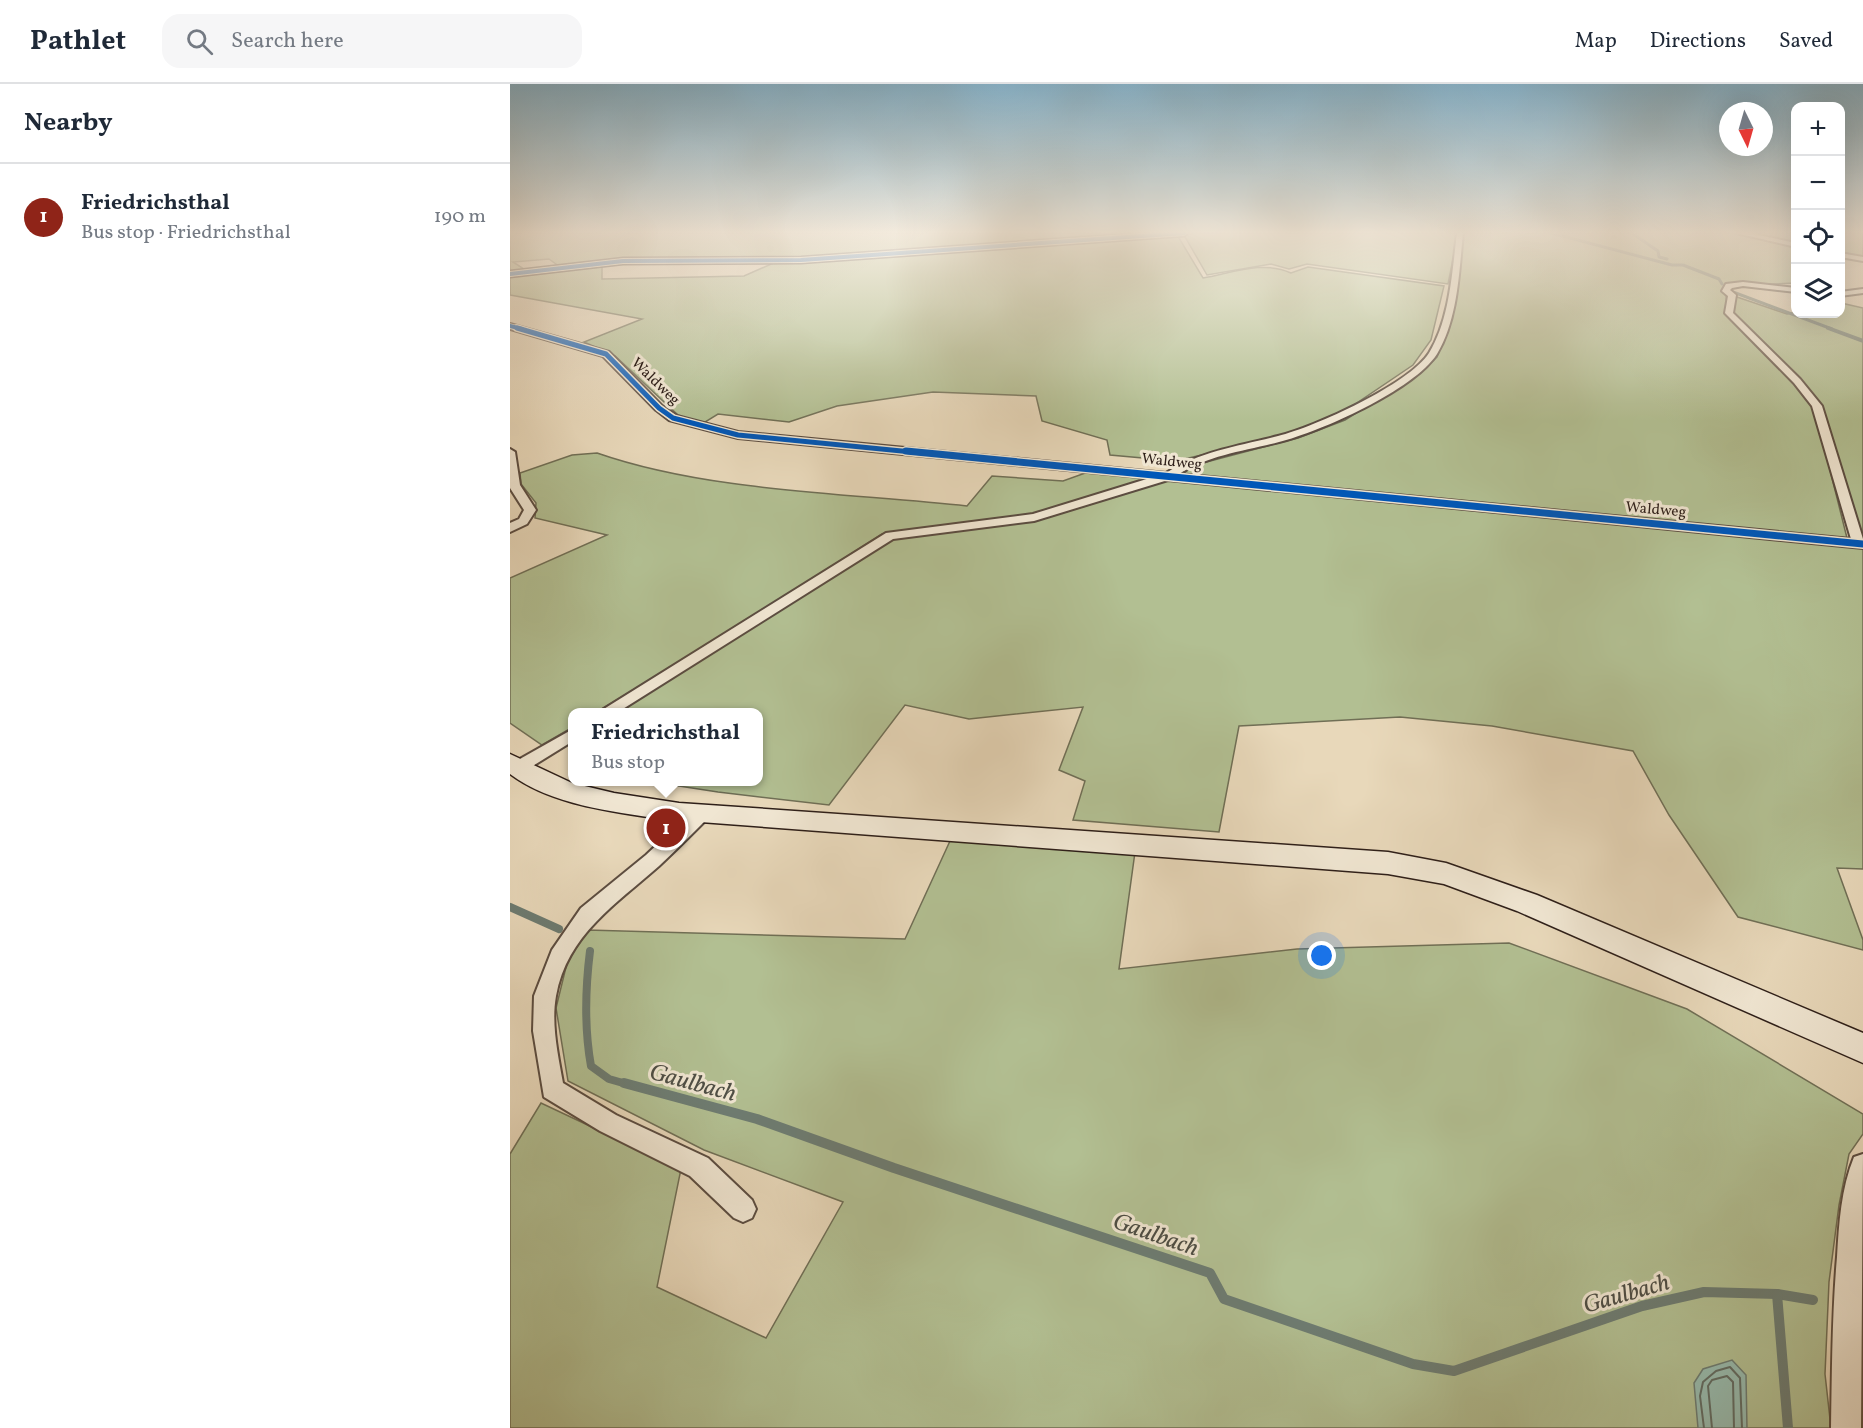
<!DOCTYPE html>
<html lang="en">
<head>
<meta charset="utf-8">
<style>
	:root { --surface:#fff; --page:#f6f6f7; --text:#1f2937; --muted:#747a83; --line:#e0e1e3; --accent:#8f2418 }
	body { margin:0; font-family:Vollkorn,serif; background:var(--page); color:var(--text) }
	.controls { position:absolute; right:18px; top:18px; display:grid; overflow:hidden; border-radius:12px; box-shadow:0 6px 24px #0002 }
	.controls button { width:54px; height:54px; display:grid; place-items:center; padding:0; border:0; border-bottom:2px solid var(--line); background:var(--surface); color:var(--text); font:30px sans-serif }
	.compass { position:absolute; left:1209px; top:18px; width:54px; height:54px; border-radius:50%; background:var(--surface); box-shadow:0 6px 24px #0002; rotate:175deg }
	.you { position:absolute; left:812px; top:872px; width:21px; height:21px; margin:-15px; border:4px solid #fff; border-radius:50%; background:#1a73e8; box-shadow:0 0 0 9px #1a73e833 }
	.badge { display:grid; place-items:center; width:39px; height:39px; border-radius:50%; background:var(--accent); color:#fff; font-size:20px; font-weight:700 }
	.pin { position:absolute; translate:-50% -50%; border:3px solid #fff; box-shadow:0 2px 6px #0006 }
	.popup { position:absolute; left:58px; top:624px; width:195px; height:78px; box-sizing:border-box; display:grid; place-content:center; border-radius:12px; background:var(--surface); filter:drop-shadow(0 2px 4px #0005); font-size:20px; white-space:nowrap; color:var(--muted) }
	.popup b { font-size:22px; color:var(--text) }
	.popup::after { content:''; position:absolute; left:50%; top:100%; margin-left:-12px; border:12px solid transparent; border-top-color:var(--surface) }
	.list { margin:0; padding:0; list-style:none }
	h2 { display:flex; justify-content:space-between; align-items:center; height:78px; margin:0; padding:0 24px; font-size:26px }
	h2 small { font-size:20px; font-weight:400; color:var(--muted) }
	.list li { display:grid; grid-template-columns:39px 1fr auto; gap:18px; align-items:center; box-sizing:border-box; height:108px; padding:0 24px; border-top:2px solid var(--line) }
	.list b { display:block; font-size:22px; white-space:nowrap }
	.list p { margin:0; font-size:20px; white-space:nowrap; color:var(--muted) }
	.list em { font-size:20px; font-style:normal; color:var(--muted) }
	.icon { flex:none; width:33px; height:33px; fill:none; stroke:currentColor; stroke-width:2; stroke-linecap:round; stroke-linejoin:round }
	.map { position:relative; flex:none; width:1353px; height:1344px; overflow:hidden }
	header { display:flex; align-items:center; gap:36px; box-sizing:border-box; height:84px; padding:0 30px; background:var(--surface); border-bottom:2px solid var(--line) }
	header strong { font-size:28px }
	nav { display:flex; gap:33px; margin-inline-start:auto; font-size:21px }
	.search { width:420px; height:54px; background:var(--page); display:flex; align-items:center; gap:15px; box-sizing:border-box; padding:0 21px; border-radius:18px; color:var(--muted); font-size:22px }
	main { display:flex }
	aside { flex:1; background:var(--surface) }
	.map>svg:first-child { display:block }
	.green { fill:#b2bf92; stroke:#706f56; stroke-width:1.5 }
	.water { fill:#97baad; stroke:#6d7c72; stroke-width:1.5 }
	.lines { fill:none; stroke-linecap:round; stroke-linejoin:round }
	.shore { stroke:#626c63; stroke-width:2 }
	.stream-far3 { stroke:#6d7c72; stroke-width:3 }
	.stream-far2 { stroke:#6d7c72; stroke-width:4 }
	.stream-far1 { stroke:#6d7c72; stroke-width:8 }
	.stream { stroke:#6d7c72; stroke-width:10 }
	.street-casing { stroke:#5c4d41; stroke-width:4 }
	.secondary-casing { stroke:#2e1f19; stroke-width:3 }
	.street { fill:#f0e6d2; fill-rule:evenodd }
	.secondary { fill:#f0e6d2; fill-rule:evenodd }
	.cycleway-far2-casing { stroke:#f0e6d2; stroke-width:5 }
	.cycleway-far1-casing { stroke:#f0e6d2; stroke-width:8 }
	.cycleway-casing { stroke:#f0e6d2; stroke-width:10 }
	.cycleway-far2 { stroke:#0057b8; stroke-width:4 }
	.cycleway-far1 { stroke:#0057b8; stroke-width:5 }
	.cycleway { stroke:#0057b8; stroke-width:7 }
	.labels { text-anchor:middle; stroke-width:6; stroke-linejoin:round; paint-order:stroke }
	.far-street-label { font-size:15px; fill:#2e1f19; stroke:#f0e6d2 }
	.near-water-label { font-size:24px; font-style:italic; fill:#4e4e45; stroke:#f0e6d2 }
</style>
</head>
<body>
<header>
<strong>Pathlet</strong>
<div class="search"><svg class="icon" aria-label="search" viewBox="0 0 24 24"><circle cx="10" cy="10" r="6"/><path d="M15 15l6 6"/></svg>Search here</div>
<nav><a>Map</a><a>Directions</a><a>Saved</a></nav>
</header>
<main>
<aside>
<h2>Nearby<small></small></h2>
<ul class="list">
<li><span class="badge">1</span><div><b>Friedrichsthal</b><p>Bus stop · Friedrichsthal</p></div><em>190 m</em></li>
</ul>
</aside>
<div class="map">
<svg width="1353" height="1344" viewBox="0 0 1353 1344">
	<rect width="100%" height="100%" fill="#e8d8ba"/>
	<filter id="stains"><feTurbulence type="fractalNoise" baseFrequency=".00333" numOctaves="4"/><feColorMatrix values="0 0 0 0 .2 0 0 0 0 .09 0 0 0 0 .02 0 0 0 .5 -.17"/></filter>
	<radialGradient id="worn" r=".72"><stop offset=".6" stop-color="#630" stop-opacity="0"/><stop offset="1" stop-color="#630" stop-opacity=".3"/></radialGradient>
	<!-- green -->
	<g class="green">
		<path d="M0,149H666L693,194C722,189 753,176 781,189L798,183L934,202L921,256L903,281L823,335L769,353L666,377L600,371L597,356L532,337L526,312L423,308L327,322L279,338L208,330L192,340L168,331L105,272L74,258L132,235L0,211V191L92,180V195L234,192L268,177L313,174L114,176L50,183L39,175L3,178L17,187L0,189Z"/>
		<polygon points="686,149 948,149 938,200 797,180 779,185 761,180 697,191 674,151"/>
		<polygon points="954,149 1285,149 1285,199 1219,202 1216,207 1217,229 1267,279 1304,322 1337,454 986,423 672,390 685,381 788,354 835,336 910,289 927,273 944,227"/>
		<polygon points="1330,149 1353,149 1353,175 1331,171"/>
		<polygon points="1224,212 1277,230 1285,228 1330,230 1331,219 1353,224 1353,457 1310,321 1221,229"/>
		<path d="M87,369C199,408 339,409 457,422L482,392L553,397L578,388L644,394L523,431L372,450L230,541L87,628H63V643L32,661L0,639V494L97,451L25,434L26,419L11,400L10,389L62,371Z"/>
		<path d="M658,394L1353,463V785L1327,784L1353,856V866L1228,833L1159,731L1123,667L982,642L890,633L729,642L709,748L563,736L575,697L549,686L573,623L459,635L395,621L319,721L208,708L143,698H249V628H108L374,457C421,442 473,445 521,436C566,428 614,408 658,394Z"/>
		<polygon points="440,757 625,768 609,885 787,865 999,859 1177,925 1353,1030 1353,1050 1339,1070 1329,1121 1319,1198 1315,1290 1321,1344 0,1344 0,1070 31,1019 171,1085 147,1203 256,1254 333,1118 194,1066 58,997 46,924 57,879 77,846 395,855"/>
	</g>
	<!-- water -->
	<polygon class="water" points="1222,1276 1236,1291 1237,1344 1188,1344 1184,1299 1193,1285"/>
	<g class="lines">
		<!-- shore -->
		<g class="shore">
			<polyline points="1194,1344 1190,1312 1193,1298 1206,1287 1220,1283 1230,1294 1232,1344"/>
			<polyline points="1202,1344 1198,1302 1202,1296 1217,1292 1223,1298 1224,1344"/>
		</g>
		<!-- stream-far3 -->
		<g class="stream-far3">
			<polyline points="1041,149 1162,181 1173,181 1209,195 1212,200"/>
			<polyline points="1123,150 1148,167 1149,173 1157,175"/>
			<polyline points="1223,208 1322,245"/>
		</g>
		<!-- stream-far2 -->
		<polyline class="stream-far2" points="1318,244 1353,257"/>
		<!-- stream-far1 -->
		<g class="stream-far1">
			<polyline points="0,823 49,845"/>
			<path d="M80,867C75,907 74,943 81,982L99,995L120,1001"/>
		</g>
		<!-- stream -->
		<g class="stream">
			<polyline points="114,999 247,1035 384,1084 700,1189 714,1215 903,1280 944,1287 1132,1222 1194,1208 1267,1210 1303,1216"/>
			<polyline points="1267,1210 1278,1344"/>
		</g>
		<defs>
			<g id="street">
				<path d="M947,149H953C949,188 948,235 927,270C904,306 810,348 769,358C735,367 699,371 669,390L1341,455L1302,322L1284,299L1215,229L1218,212L1212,207L1216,200L1233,198L1286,204V208L1233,202L1222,204L1220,206L1226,211L1223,229L1290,295L1312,322L1353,455V464L658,396L524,437L383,455L108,628H89L376,449L523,430L640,394L228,354L159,336L146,326L93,272L0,245V240L99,268L152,322L167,332L228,348L656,389C691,367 729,362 768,352C805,343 899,300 919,269C940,235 942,188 947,149Z"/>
				<polygon points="1226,149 1239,149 1286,159 1286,163"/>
				<polygon points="1330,169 1353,173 1353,177 1330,173"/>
				<polygon points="1353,205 1353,209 1330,212 1330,208"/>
				<polygon points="0,365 5,368 10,401 26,426 17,440 0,448 0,439 9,435 14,426 0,404"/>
				<polygon points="63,645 63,657 13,688 1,688 1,680"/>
				<path d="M192,722L198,724L201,729L198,734C182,750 166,766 149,782C106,820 57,851 46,912C41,940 48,971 53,999L106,1031L198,1074L242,1116L246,1125L242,1134L233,1138L224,1134L180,1092L90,1047L34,1013L23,947L24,912L42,866L71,824L136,771L186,724Z"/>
				<path d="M1353,1070L1351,1344H1321C1322,1287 1322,1230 1327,1173C1329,1139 1331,1105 1344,1073Z"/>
			</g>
			<g id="secondary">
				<polygon points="632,149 678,149 674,152 291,179 113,180 0,193 0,187 113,174 291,173"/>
				<path d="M0,670L62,699L104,709L169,719L878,768L936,779L1027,811L1353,949V979L1007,827L934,800L878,790L150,735C101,727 41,721 0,690Z"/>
			</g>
		</defs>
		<!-- street casing -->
		<use href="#street" class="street-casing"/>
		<!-- secondary casing -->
		<use href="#secondary" class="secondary-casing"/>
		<!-- street -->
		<use href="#street" class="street"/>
		<!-- secondary -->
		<use href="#secondary" class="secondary"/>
		<defs>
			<g id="cycleway-far2">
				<polyline points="0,190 113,177 291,176 674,149"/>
				<polyline points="0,242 12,245"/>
			</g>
			<polyline id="cycleway-far1" points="7,244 96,270 149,324 163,334 228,351 412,369"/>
			<polyline id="cycleway" points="396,367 1353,460"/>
		</defs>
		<!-- cycleway-far2 casing -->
		<use href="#cycleway-far2" class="cycleway-far2-casing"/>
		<!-- cycleway-far1 casing -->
		<use href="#cycleway-far1" class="cycleway-far1-casing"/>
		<!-- cycleway casing -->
		<use href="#cycleway" class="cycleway-casing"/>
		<!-- cycleway-far2 -->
		<use href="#cycleway-far2" class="cycleway-far2"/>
		<!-- cycleway-far1 -->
		<use href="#cycleway-far1" class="cycleway-far1"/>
		<!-- cycleway -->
		<use href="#cycleway" class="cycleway"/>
	</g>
	<!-- sky -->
	<linearGradient id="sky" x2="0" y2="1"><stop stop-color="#87b6d0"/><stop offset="0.44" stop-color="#f5ede0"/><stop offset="1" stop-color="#f5ede0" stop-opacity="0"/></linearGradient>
	<rect width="1353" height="337" fill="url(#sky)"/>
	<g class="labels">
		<!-- far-street labels -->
		<g class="far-street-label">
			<text transform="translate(146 297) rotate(44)" y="5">Waldweg</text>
			<text transform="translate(662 377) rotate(6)" y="5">Waldweg</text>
			<text transform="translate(1146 425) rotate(5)" y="5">Waldweg</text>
		</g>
		<!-- near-water labels -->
		<g class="near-water-label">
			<text transform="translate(183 998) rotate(15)" y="8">Gaulbach</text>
			<text transform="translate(646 1150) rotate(19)" y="8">Gaulbach</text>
			<text transform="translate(1116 1209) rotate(-16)" y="8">Gaulbach</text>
		</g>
	</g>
	<rect width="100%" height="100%" filter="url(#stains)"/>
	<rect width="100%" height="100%" fill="url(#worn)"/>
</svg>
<div class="controls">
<button>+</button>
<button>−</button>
<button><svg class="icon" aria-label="locate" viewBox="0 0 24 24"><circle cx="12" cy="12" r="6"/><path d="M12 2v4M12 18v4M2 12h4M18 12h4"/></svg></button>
<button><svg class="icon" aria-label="layers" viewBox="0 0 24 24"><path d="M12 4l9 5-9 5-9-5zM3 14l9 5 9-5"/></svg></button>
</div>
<svg class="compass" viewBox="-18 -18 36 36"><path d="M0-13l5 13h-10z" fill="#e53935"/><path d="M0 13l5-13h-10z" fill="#747a83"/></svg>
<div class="you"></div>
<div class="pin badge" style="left:156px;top:744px">1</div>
<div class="popup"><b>Friedrichsthal</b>Bus stop</div>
</div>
</main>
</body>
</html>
